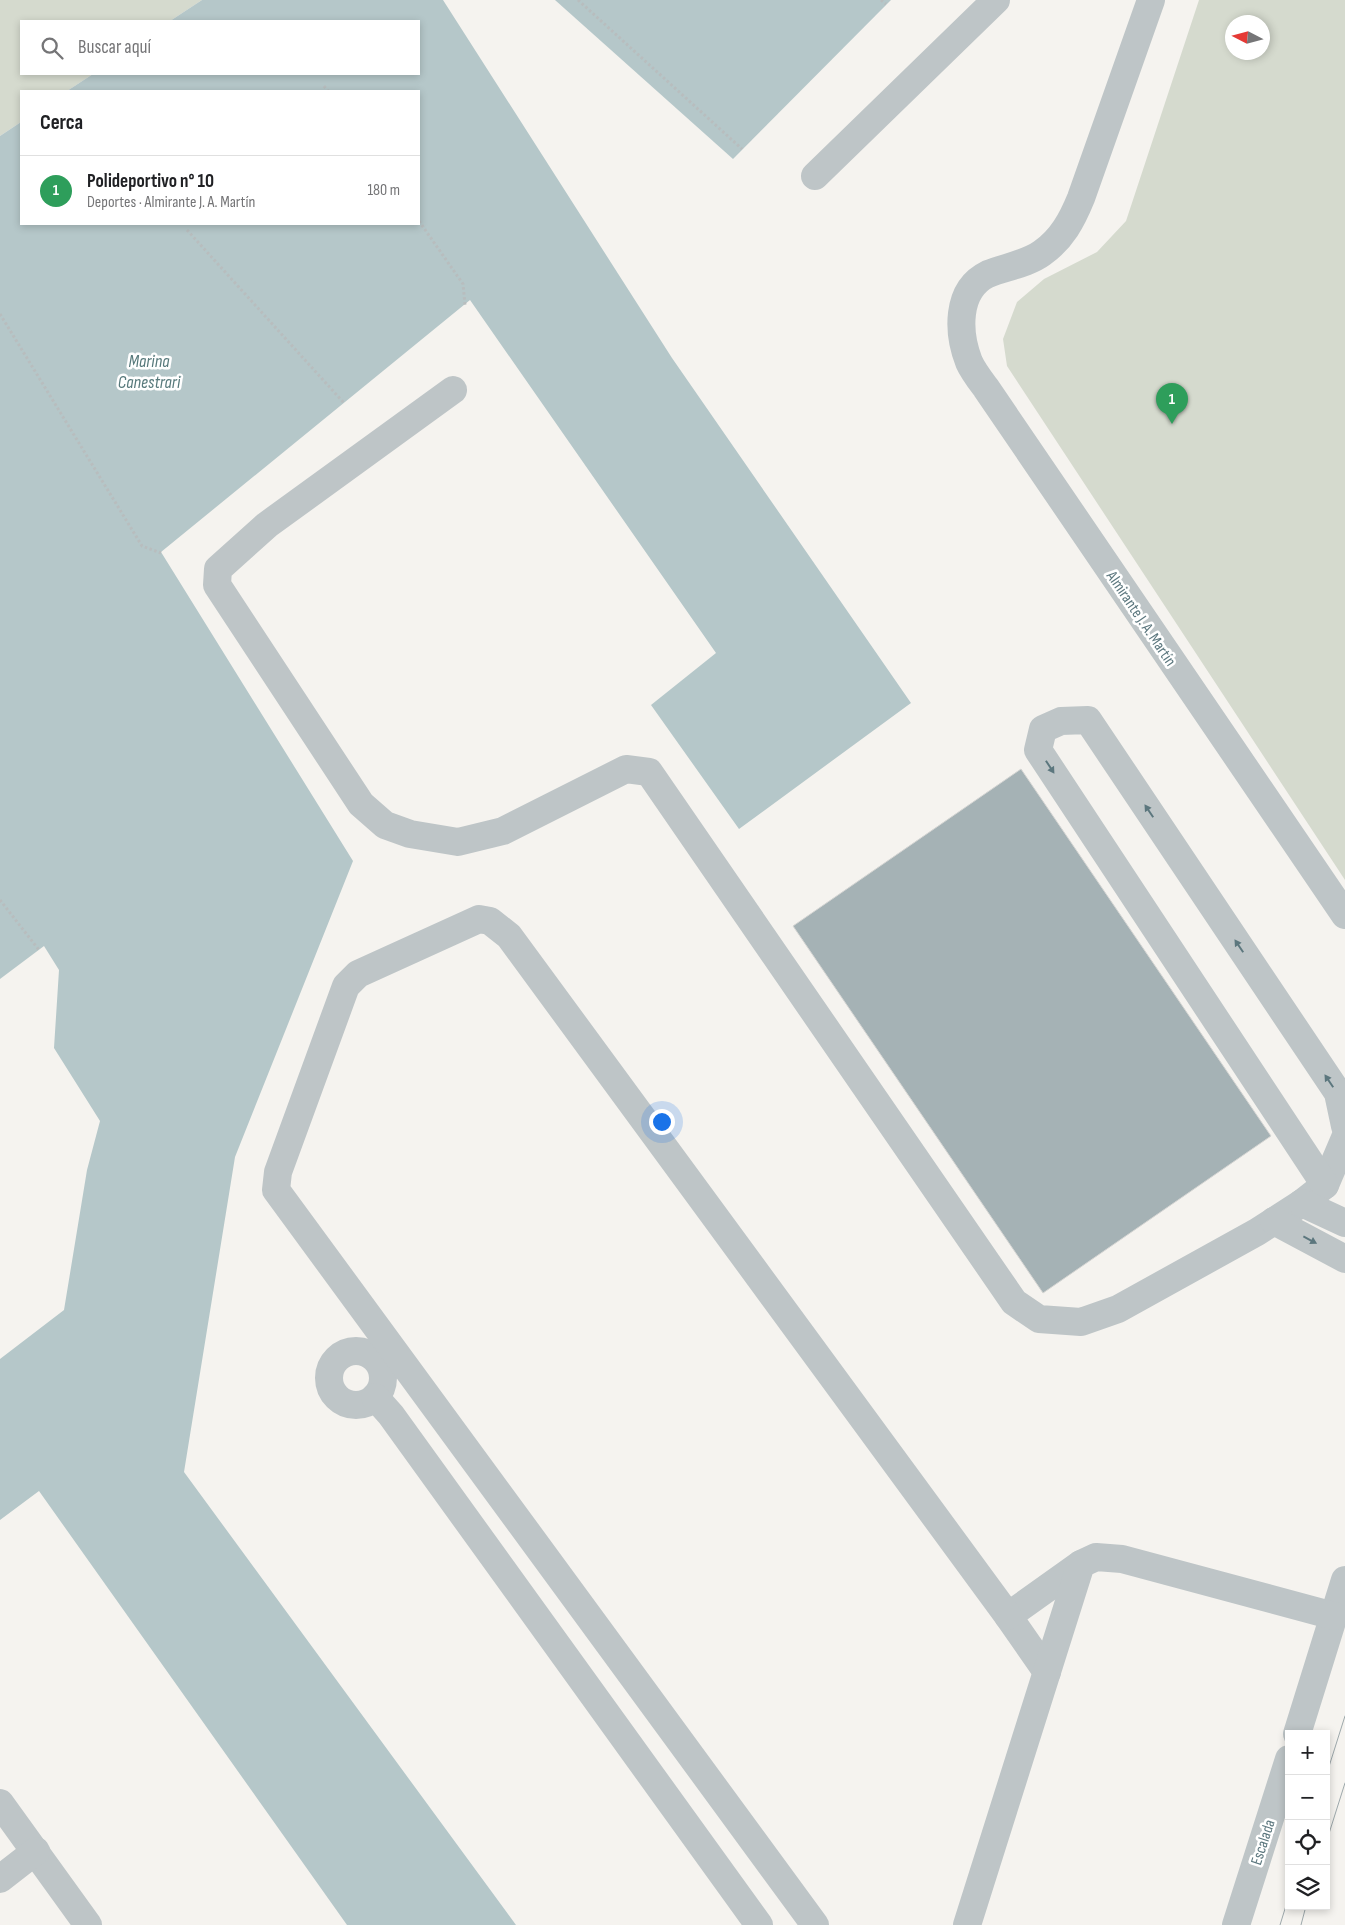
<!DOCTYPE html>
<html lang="es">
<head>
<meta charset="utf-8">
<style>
	:root { --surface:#fff; --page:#f6f6f6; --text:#202124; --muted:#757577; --line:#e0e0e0; --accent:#f5100f }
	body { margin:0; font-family:"Sofia Sans Condensed",sans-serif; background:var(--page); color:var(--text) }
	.controls { position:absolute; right:15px; bottom:15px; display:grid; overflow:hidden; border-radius:0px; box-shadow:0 2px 8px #0003 }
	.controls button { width:45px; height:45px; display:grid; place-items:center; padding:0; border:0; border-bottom:1px solid var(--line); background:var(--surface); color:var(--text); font:25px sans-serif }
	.compass { position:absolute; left:1225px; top:15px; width:45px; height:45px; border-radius:50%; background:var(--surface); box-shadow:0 2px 8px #0003; rotate:276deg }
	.you { position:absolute; left:661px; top:1121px; width:18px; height:18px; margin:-12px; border:4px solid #fff; border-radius:50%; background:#1a73e8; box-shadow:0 0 0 8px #1a73e833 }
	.badge { display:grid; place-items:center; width:32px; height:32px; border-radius:50%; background:var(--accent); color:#fff; font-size:16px; font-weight:700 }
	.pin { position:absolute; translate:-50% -41px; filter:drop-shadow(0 1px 2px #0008) }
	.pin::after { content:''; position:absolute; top:26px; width:18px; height:15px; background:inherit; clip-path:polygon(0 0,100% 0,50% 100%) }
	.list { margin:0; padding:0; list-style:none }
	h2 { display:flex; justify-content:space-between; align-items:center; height:65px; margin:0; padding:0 20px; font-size:21px }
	h2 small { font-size:16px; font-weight:400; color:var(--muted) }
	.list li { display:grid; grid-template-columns:32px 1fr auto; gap:15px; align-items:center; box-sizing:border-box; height:70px; padding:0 20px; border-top:1px solid var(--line) }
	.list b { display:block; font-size:19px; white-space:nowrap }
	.list p { margin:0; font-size:16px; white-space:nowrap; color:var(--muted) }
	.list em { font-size:16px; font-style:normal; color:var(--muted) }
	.icon { flex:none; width:28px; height:28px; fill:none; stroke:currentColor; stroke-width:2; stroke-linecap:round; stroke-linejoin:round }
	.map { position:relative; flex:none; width:1345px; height:1925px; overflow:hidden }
	.search { position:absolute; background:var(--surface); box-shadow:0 2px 8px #0003; left:20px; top:20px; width:400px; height:55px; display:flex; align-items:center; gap:12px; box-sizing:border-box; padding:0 18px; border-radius:0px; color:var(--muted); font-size:19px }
	.panel { position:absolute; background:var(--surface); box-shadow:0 2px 8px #0003; left:20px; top:90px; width:400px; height:135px; border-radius:0px }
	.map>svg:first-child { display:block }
	.green { fill:#d5dace; fill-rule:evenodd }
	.water { fill:#b5c7c9 }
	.building { fill:#a5b2b5; stroke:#d5d5d3 }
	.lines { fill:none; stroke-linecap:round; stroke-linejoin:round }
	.path { stroke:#b8bdbe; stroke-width:3; stroke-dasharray:2.5 2.5; stroke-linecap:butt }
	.minor { stroke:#bec5c7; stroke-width:28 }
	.tram { stroke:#9da8ab; stroke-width:1 }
	.oneway { fill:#5c777e }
	.labels { text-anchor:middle; stroke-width:5; stroke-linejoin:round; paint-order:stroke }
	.street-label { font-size:16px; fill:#5c777e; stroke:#fff }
	.water-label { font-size:18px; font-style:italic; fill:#57797b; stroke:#fff }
</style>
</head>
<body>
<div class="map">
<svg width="1345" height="1925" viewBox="0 0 1345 1925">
	<rect width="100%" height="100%" fill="#f5f3ef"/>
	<!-- green -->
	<g class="green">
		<polygon points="0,0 202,0 170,21 21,21 21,74 93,74 67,91 21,91 21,122 0,136"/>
		<path d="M1199,0H1345V880L1007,366L1003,339L1017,302L1044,279L1097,252L1126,221ZM1232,22H1262V52H1232Z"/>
	</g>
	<!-- water -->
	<g class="water">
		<polygon points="202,0 443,0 672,358 911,703 739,829 651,705 716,653 470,300 161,552 353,861 235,1157 184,1472 516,1925 347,1925 39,1491 0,1520 0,1359 64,1310 87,1170 100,1121 54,1048 59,970 44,946 0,979 0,136 21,122 21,224 419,224 419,91 67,91 93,74 419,74 419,21 170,21"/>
		<polygon points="555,0 891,0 733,159"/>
	</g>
	<!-- building -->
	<polygon class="building" points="1021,769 1271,1136 1043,1293 793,926"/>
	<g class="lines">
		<!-- path -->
		<g class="path">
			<polyline points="578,0 742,149"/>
			<polyline points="881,0 886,4"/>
			<polyline points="324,86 328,91"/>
			<polyline points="419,221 463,284 465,305"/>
			<polyline points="187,230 344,403"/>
			<polyline points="0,314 142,546 161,553"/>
			<polyline points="0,900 39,950"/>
		</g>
		<!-- minor -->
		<g class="minor">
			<path d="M1151,0L1081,198C1072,220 1062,239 1042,253C1027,264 1005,267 988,274C955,290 958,334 969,362C973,371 980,380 986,388L1345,915"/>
			<polyline points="815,176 996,0"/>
			<polyline points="453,390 267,525 218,569 217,585 361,804 385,825 410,834 458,842 503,831 626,769 649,772 1014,1302 1039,1319 1081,1322 1118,1309 1257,1232 1302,1203 1325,1185 1345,1138"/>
			<polyline points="1325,1185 1038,750 1043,729 1061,721 1088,720 1338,1093 1345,1126"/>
			<polyline points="1302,1203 1345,1223"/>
			<polyline points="1274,1221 1345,1259"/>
			<circle cx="356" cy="1378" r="27"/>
			<polyline points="375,1397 391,1415 759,1925"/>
			<polyline points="1047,1672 1008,1616 1081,1564"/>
			<polyline points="1297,1734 1345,1580"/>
			<polyline points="0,1803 88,1925"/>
			<polyline points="0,1879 36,1851"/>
			<polyline points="815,1925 276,1190 278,1172 346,986 358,974 479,919 490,921 509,936 1008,1616"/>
			<polyline points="967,1925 1081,1564 1096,1557 1122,1559 1334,1616"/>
			<polyline points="1236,1925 1289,1759"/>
		</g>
		<!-- tram -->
		<g class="tram">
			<polyline points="1326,1776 1345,1716"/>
			<polyline points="1326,1843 1345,1783"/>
			<polyline points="1280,1925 1289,1896"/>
			<polyline points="1301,1925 1306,1906"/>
		</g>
	</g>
	<!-- one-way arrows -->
	<defs><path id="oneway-solid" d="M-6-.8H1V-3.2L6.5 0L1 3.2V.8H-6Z" transform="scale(1.25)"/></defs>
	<g class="oneway">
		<use href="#oneway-solid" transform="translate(1050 767) rotate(57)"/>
		<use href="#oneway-solid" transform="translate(1149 811) rotate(-124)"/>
		<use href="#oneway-solid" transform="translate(1239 946) rotate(-124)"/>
		<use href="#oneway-solid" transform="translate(1329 1081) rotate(-124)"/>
		<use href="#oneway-solid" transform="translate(1310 1240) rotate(28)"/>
	</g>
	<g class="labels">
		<!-- street labels -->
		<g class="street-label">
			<text transform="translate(1142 618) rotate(56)" y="6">Almirante J. A. Martín</text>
			<text transform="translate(1262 1842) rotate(-72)" y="6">Escalada</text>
		</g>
		<!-- water labels -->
		<g class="water-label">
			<text x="149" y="367">Marina<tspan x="149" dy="21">Canestrari</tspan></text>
		</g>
	</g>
</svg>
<div class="controls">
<button>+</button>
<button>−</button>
<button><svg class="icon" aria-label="locate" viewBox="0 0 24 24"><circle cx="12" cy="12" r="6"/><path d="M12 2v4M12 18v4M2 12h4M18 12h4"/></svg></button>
<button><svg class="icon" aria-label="layers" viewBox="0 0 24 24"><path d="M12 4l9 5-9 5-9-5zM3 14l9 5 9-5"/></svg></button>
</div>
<svg class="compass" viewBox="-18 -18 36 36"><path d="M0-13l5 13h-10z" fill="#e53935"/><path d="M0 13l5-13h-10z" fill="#757577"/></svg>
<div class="you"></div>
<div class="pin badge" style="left:1172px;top:424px;background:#2e9e5b">1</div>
<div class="search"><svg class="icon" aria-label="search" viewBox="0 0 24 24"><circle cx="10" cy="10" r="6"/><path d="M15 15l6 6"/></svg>Buscar aquí</div>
<section class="panel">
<h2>Cerca<small></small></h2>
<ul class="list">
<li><span class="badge" style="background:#2e9e5b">1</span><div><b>Polideportivo n° 10</b><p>Deportes · Almirante J. A. Martín</p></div><em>180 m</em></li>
</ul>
</section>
</div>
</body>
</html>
